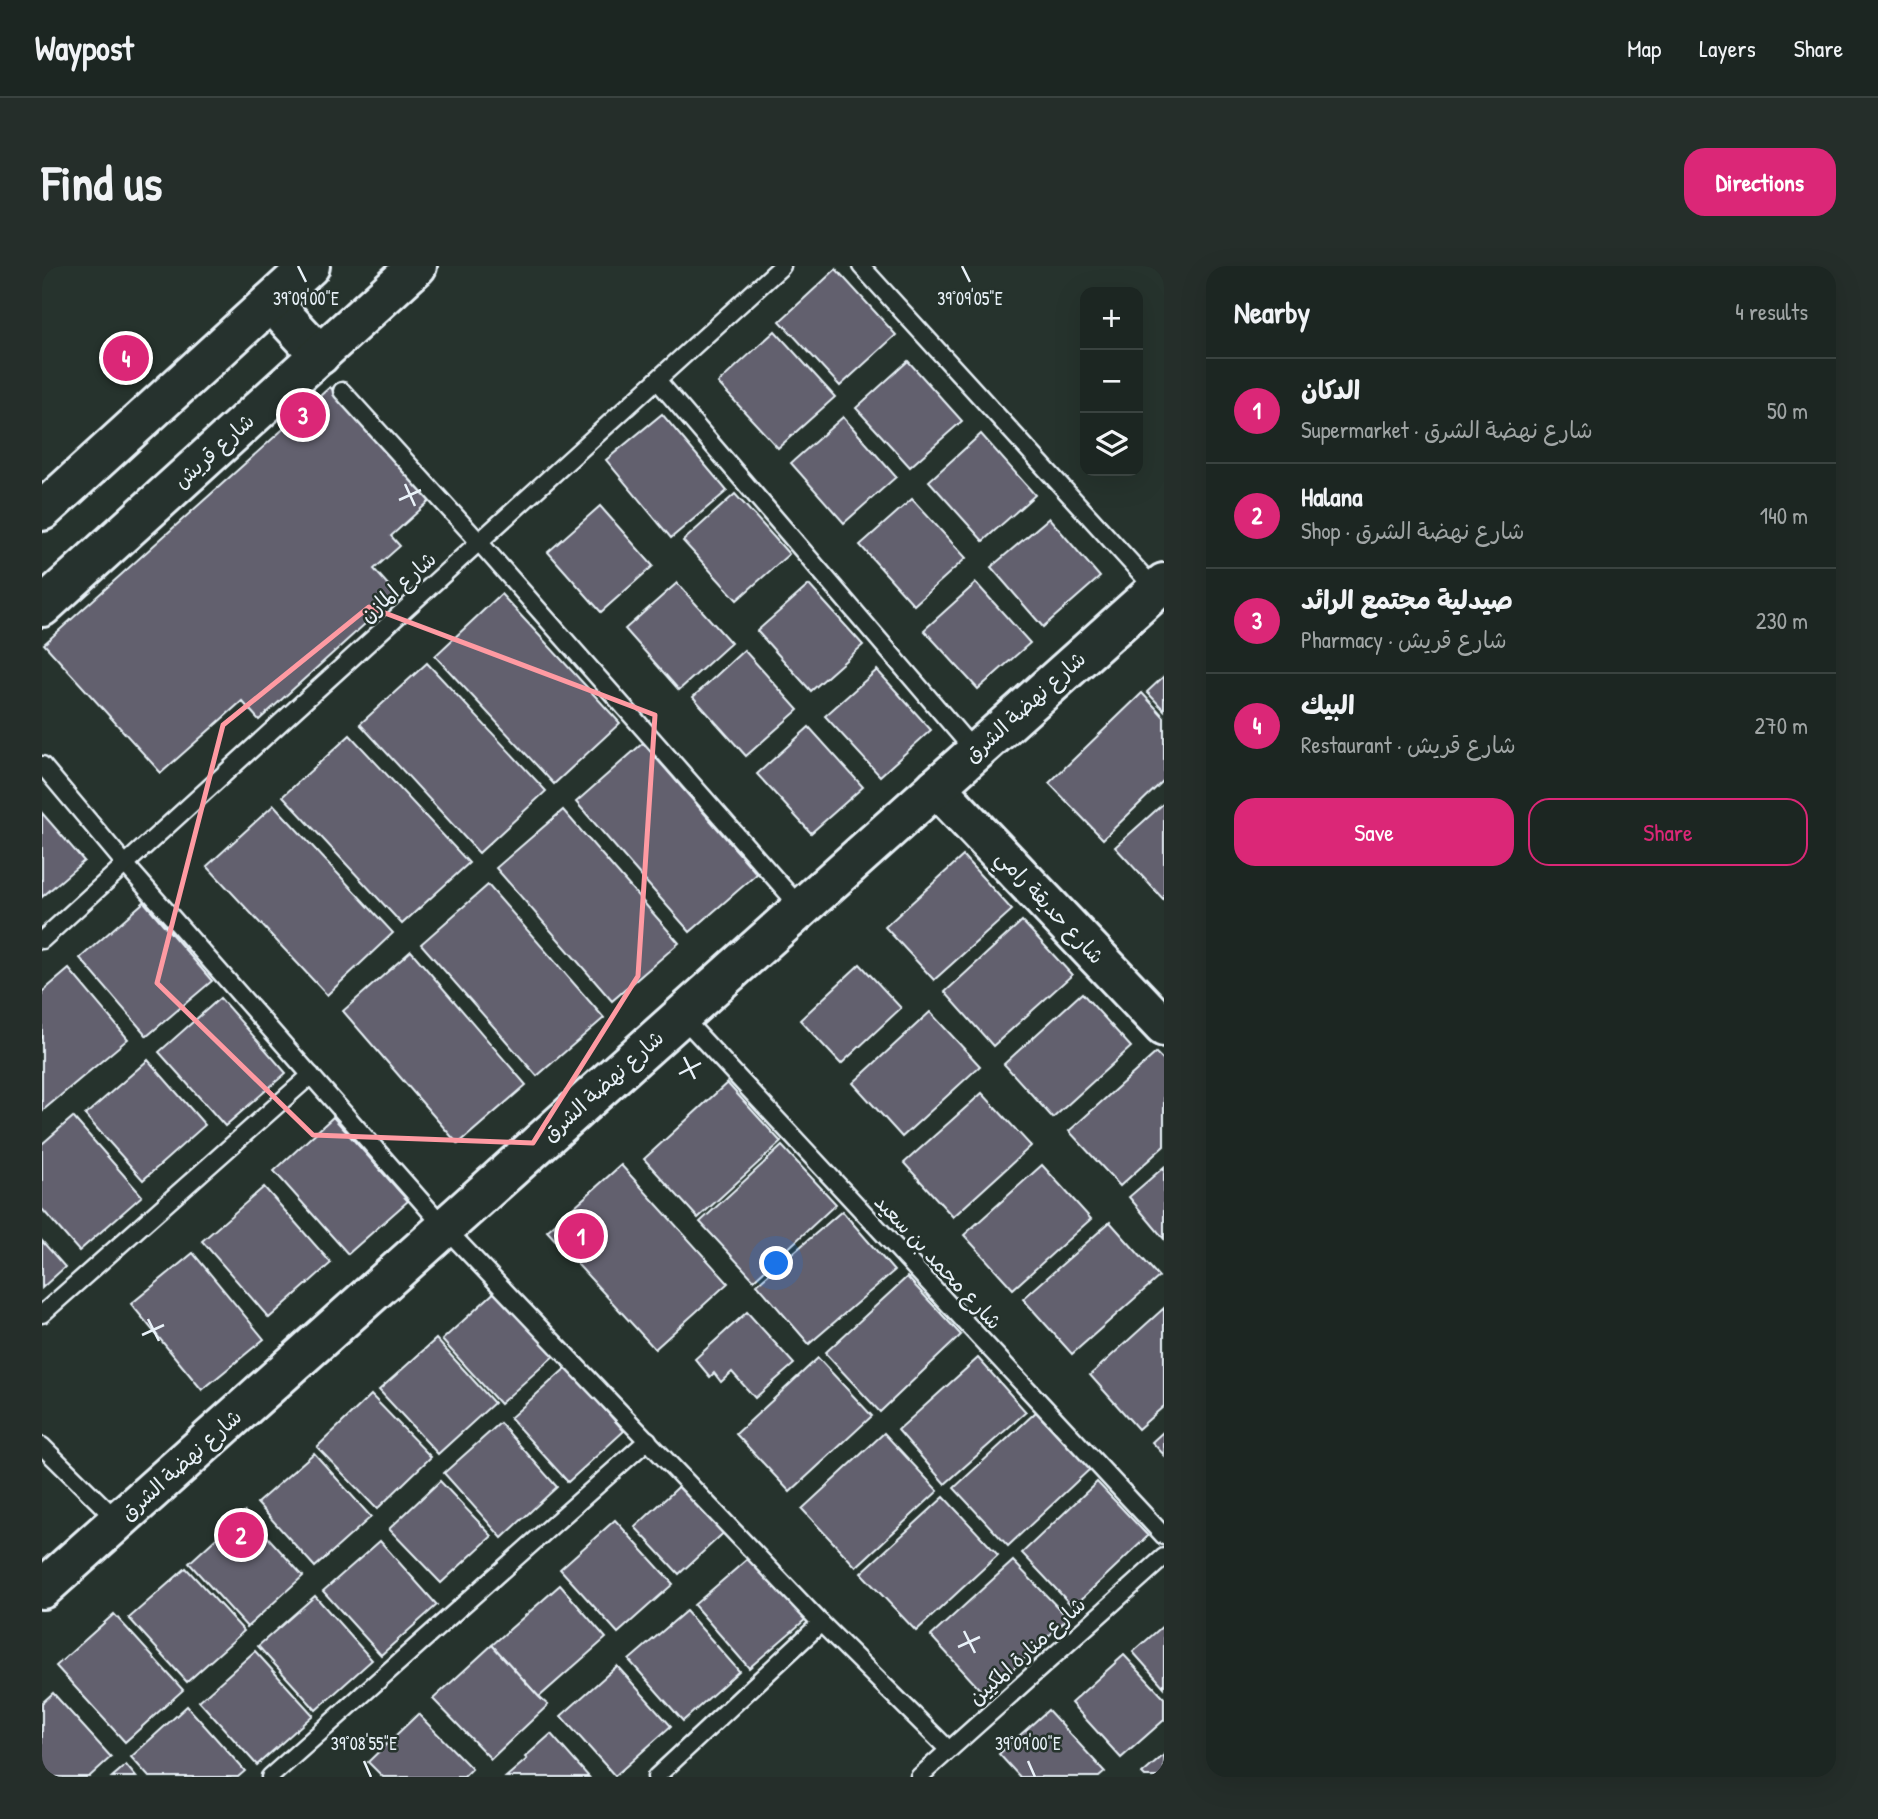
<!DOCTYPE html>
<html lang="en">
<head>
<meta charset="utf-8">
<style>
	:root { --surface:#1c2622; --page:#252e2a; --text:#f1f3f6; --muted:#a0a5a5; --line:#3a4340; --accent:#db2777 }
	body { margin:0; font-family:"Patrick Hand","Playpen Sans Arabic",sans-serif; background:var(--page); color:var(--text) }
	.controls { position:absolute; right:21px; top:21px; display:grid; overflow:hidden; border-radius:14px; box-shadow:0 7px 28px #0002 }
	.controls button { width:63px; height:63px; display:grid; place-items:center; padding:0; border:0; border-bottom:2px solid var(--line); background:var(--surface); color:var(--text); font:35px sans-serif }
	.you { position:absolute; left:735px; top:998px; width:24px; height:24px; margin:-18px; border:5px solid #fff; border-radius:50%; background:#1a73e8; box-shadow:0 0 0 10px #1a73e833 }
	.badge { display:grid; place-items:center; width:46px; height:46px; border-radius:50%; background:var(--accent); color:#fff; font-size:23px; font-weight:700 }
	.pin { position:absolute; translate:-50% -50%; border:4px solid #fff; box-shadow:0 2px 7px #0006 }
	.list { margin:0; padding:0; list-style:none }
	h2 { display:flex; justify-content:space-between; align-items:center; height:91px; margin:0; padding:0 28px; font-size:30px }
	h2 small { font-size:23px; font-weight:400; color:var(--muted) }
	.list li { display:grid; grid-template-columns:46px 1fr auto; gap:21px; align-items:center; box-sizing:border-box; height:105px; padding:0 28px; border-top:2px solid var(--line) }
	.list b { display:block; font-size:26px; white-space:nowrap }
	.list p { margin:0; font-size:23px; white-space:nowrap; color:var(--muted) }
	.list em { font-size:23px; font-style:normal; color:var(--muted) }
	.actions { display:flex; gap:14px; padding:21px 28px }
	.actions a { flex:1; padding:16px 0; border:2px solid var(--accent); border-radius:21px; text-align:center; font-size:24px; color:var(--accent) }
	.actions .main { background:var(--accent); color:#fff }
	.icon { flex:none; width:38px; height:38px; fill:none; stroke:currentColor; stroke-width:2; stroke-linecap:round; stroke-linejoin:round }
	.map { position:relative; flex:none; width:1122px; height:1511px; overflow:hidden; border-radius:21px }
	header { display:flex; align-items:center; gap:42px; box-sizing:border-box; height:98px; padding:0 35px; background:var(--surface); border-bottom:2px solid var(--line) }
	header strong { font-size:33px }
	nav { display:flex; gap:38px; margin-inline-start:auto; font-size:24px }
	.intro { display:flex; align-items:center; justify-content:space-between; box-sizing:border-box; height:168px; padding:0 42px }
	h1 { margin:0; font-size:49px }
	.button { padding:18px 32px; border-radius:21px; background:var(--accent); color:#fff; font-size:24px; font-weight:700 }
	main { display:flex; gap:42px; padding:0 42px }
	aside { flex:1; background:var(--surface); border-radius:21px; box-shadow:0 7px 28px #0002 }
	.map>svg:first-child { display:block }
	.building { fill:#62616e; stroke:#e8f1f8; stroke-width:2 }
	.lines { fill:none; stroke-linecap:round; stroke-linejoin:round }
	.service-casing { stroke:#e8f1f8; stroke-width:21 }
	.tertiary-casing { stroke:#e8f1f8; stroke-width:44 }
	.secondary-casing { stroke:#e8f1f8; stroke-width:44 }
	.service { stroke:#26332d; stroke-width:16 }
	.tertiary { stroke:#26332d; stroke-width:38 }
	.secondary { stroke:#26332d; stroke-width:38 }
	.marked { fill:none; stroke:#ff9aa2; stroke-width:5; stroke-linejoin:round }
	.ticks { fill:none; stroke:#e8f1f8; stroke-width:2.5 }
	.labels { text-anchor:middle; stroke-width:5; stroke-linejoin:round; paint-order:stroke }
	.street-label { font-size:21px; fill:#e8f1f8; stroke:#26332d }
	.ticks-label { font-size:18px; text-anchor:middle; fill:#e8f1f8; stroke:#26332d; stroke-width:5; stroke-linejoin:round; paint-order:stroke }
</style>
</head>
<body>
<header>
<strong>Waypost</strong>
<nav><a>Map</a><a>Layers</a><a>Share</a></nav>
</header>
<div class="intro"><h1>Find us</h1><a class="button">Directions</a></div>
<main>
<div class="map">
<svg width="1122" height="1511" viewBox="0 0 1122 1511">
	<rect width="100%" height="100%" fill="#26332d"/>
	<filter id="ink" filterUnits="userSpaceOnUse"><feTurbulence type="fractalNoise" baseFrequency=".0143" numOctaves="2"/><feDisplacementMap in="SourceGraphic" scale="14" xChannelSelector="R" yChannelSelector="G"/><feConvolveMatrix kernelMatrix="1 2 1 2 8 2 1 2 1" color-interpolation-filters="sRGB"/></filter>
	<g filter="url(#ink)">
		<!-- building -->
		<g class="building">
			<polygon points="794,3 854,69 798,120 738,55"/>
			<polygon points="733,65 793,131 736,182 676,117"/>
			<polygon points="866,95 920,155 868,201 814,142"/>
			<polygon points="288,121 390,233 349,270 358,280 332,303 355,329 217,454 200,435 119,507 2,378"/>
			<polygon points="620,148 685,225 629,272 564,194"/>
			<polygon points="801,151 854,211 802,257 749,197"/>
			<polygon points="939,168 993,229 941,275 887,215"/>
			<polygon points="693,228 747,288 695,334 641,275"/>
			<polygon points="870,233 924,292 872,339 818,279"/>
			<polygon points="558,240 611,300 559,346 506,286"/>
			<polygon points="1007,252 1058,311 1001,361 949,301"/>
			<polygon points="635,317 689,377 637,424 583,363"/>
			<polygon points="934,317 988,377 936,423 882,364"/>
			<polygon points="767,319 821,379 769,425 715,365"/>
			<polygon points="459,328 578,457 512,518 393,390"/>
			<polygon points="702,384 756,444 704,490 651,431"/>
			<polygon points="385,397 504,525 437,587 318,458"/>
			<polygon points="835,404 889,464 838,510 783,450"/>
			<polygon points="1122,410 1122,444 1105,426"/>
			<polygon points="1100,427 1122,451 1122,514 1061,573 1007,517"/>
			<polygon points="767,461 821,521 769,567 715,508"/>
			<polygon points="308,469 427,597 360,658 241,530"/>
			<polygon points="601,477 715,608 648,666 534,536"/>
			<polygon points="1122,537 1122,634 1073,581"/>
			<polygon points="232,539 351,667 285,729 165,600"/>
			<polygon points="521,544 637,677 570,735 454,602"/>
			<polygon points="0,547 42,595 0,631"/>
			<polygon points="921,590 970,644 892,714 843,661"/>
			<polygon points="446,619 562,752 495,810 379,678"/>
			<polygon points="102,636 170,715 105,770 38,692"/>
			<polygon points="980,655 1030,709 951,780 903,726"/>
			<polygon points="369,685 484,819 416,878 301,745"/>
			<polygon points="818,698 859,742 799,798 758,754"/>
			<polygon points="27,703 86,773 0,845 0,726"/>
			<polygon points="1040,727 1089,781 1011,852 962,798"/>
			<polygon points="178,732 244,807 183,860 117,786"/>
			<polygon points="888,746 938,800 860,871 811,817"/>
			<polygon points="1114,787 1122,795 1122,880 1078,920 1027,865"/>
			<polygon points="106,794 163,859 101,914 43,849"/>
			<polygon points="685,817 739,876 656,952 602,893"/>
			<polygon points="940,827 989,880 911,951 862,897"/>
			<polygon points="31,851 100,930 37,985 0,943 0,878"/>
			<polygon points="291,851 366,935 306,988 232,905"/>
			<polygon points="740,880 794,938 712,1014 658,956"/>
			<polygon points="579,899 686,1017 613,1083 505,965"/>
			<polygon points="1000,899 1049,953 971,1023 922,969"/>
			<polygon points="1122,901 1122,973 1087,931"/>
			<polygon points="222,921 289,997 227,1052 160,975"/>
			<polygon points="800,945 852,1005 767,1078 715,1018"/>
			<polygon points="1068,956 1117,1011 1030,1088 981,1033"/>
			<polygon points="0,975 23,1001 0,1022"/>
			<polygon points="151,987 222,1073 160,1124 89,1038"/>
			<polygon points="865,1011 919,1069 838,1146 783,1087"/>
			<polygon points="456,1023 514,1088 458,1138 400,1074"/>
			<polygon points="1122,1042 1122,1140 1096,1163 1048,1109"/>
			<polygon points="705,1046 752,1098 713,1132 690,1106 679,1116 672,1107 668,1111 653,1093"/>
			<polygon points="394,1073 452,1137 396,1188 337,1124"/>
			<polygon points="776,1092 830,1150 748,1226 694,1168"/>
			<polygon points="936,1092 984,1146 903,1218 856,1164"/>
			<polygon points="525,1101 582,1165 526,1216 468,1152"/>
			<polygon points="329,1129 389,1191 335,1243 275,1181"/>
			<polygon points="994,1146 1048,1203 966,1280 912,1222"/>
			<polygon points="458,1157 515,1221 460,1272 402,1207"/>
			<polygon points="1122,1165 1122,1189 1110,1176"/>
			<polygon points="842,1167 896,1225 814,1301 760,1243"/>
			<polygon points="272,1187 329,1251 273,1301 215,1237"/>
			<polygon points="644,1214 688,1261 637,1308 593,1261"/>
			<polygon points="398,1215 450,1270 399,1317 347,1263"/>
			<polygon points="1055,1216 1106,1270 1031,1341 980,1287"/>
			<polygon points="902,1231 956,1289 874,1365 819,1307"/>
			<polygon points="203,1246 261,1310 205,1361 147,1297"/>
			<polygon points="573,1254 631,1318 576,1367 518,1303"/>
			<polygon points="338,1275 395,1339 339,1389 281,1325"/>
			<polygon points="709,1290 764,1353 707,1402 652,1339"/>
			<polygon points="971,1295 1026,1352 943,1429 889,1370"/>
			<polygon points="144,1302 202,1365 145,1416 87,1352"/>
			<polygon points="518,1319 564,1372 497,1431 450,1379"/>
			<polygon points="273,1330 330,1394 274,1444 216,1380"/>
			<polygon points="644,1345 697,1405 641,1455 587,1394"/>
			<polygon points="72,1348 141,1424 83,1476 14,1400"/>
			<polygon points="1122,1359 1122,1421 1091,1386"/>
			<polygon points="450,1379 497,1431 506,1439 449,1493 391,1433"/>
			<polygon points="213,1385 271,1449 215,1499 157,1435"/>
			<polygon points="1082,1389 1122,1432 1122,1454 1079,1492 1029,1437"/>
			<polygon points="575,1400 629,1460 573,1510 519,1450"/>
			<polygon points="11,1427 69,1491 47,1511 0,1511 0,1437"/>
			<polygon points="145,1440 203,1505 196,1511 107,1511 89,1491"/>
			<polygon points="1006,1444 1063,1506 1057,1511 978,1511 957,1488"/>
			<polygon points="376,1448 430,1503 422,1511 341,1511 326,1496"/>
			<polygon points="509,1468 547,1511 464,1511 485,1493 483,1491"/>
			<polygon points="1122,1489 1122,1511 1103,1511 1100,1508"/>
			<polygon points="84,1499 94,1511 70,1511"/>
		</g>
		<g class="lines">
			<defs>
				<g id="service">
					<polyline points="819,0 1114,324"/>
					<polyline points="615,114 933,486"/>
					<polyline points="300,125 437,276 759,642"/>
					<polyline points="0,499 83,598 403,962 779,1357 906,1483"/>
					<polyline points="0,674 740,0"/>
					<polyline points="639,750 1122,1270"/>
					<polyline points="0,1048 269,809"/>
					<polyline points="0,1180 76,1255"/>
					<polyline points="228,1511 606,1174"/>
					<polyline points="614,1511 779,1357"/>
					<polyline points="877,1511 1122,1291"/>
				</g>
				<g id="tertiary">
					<polyline points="894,521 1122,761"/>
					<polyline points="0,1323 1122,317"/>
				</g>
				<g id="secondary">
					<polyline points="229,36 278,89"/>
					<polyline points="0,245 268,0"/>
					<polyline points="0,341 375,0"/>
				</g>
			</defs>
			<!-- service casing -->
			<use href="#service" class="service-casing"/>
			<!-- tertiary casing -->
			<use href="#tertiary" class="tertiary-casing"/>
			<!-- secondary casing -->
			<use href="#secondary" class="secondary-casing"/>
			<!-- service -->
			<use href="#service" class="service"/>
			<!-- tertiary -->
			<use href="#tertiary" class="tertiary"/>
			<!-- secondary -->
			<use href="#secondary" class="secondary"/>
		</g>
	</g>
	<!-- marked area -->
	<path class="marked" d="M327,341L613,449L596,710L491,877L271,869L115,717L181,459Z"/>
	<!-- ticks -->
	<path class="ticks" d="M256,0L264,16M920,0L928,16M363,218L373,240M357,234L379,224M642,791L653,813M637,808L659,797M106,1053L117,1075M100,1069L122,1059M922,1365L933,1387M916,1381L938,1371M322,1495L329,1511M986,1495L993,1511"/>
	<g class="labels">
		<!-- street labels -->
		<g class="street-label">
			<text transform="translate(172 185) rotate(-42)" y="7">شارع قريش</text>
			<text transform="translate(356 321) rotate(-42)" y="7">شارع المازن</text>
			<text transform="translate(983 441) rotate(-42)" y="7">شارع نهضة الشرق</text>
			<text transform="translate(1008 641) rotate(47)" y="7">شارع حديقة رامي</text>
			<text transform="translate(561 820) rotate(-42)" y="7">شارع نهضة الشرق</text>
			<text transform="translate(896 996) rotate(47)" y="7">شارع محمد بن سعيد</text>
			<text transform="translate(139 1199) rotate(-42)" y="7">شارع نهضة الشرق</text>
			<text transform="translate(985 1385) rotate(-42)" y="7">شارع منارة المكيين</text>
		</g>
	</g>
	<g class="ticks-label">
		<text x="264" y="39">39°09'00"E</text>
		<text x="928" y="39">39°09'05"E</text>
		<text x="322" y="1484">39°08'55"E</text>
		<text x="986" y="1484">39°09'00"E</text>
	</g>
</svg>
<div class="controls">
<button>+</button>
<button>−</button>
<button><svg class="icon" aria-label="layers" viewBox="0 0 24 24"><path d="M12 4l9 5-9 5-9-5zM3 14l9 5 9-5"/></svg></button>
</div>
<div class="you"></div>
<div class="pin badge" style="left:539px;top:970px">1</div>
<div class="pin badge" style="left:199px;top:1269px">2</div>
<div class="pin badge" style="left:261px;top:149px">3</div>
<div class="pin badge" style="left:84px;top:92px">4</div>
</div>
<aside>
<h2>Nearby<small>4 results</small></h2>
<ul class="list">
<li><span class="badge">1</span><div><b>الدكان</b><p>Supermarket · شارع نهضة الشرق</p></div><em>50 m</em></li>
<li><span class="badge">2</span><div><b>Halana</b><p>Shop · شارع نهضة الشرق</p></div><em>140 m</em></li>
<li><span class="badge">3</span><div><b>صيدلية مجتمع الرائد</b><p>Pharmacy · شارع قريش</p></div><em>230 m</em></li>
<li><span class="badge">4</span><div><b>البيك</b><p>Restaurant · شارع قريش</p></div><em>270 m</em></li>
</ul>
<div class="actions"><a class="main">Save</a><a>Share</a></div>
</aside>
</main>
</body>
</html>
